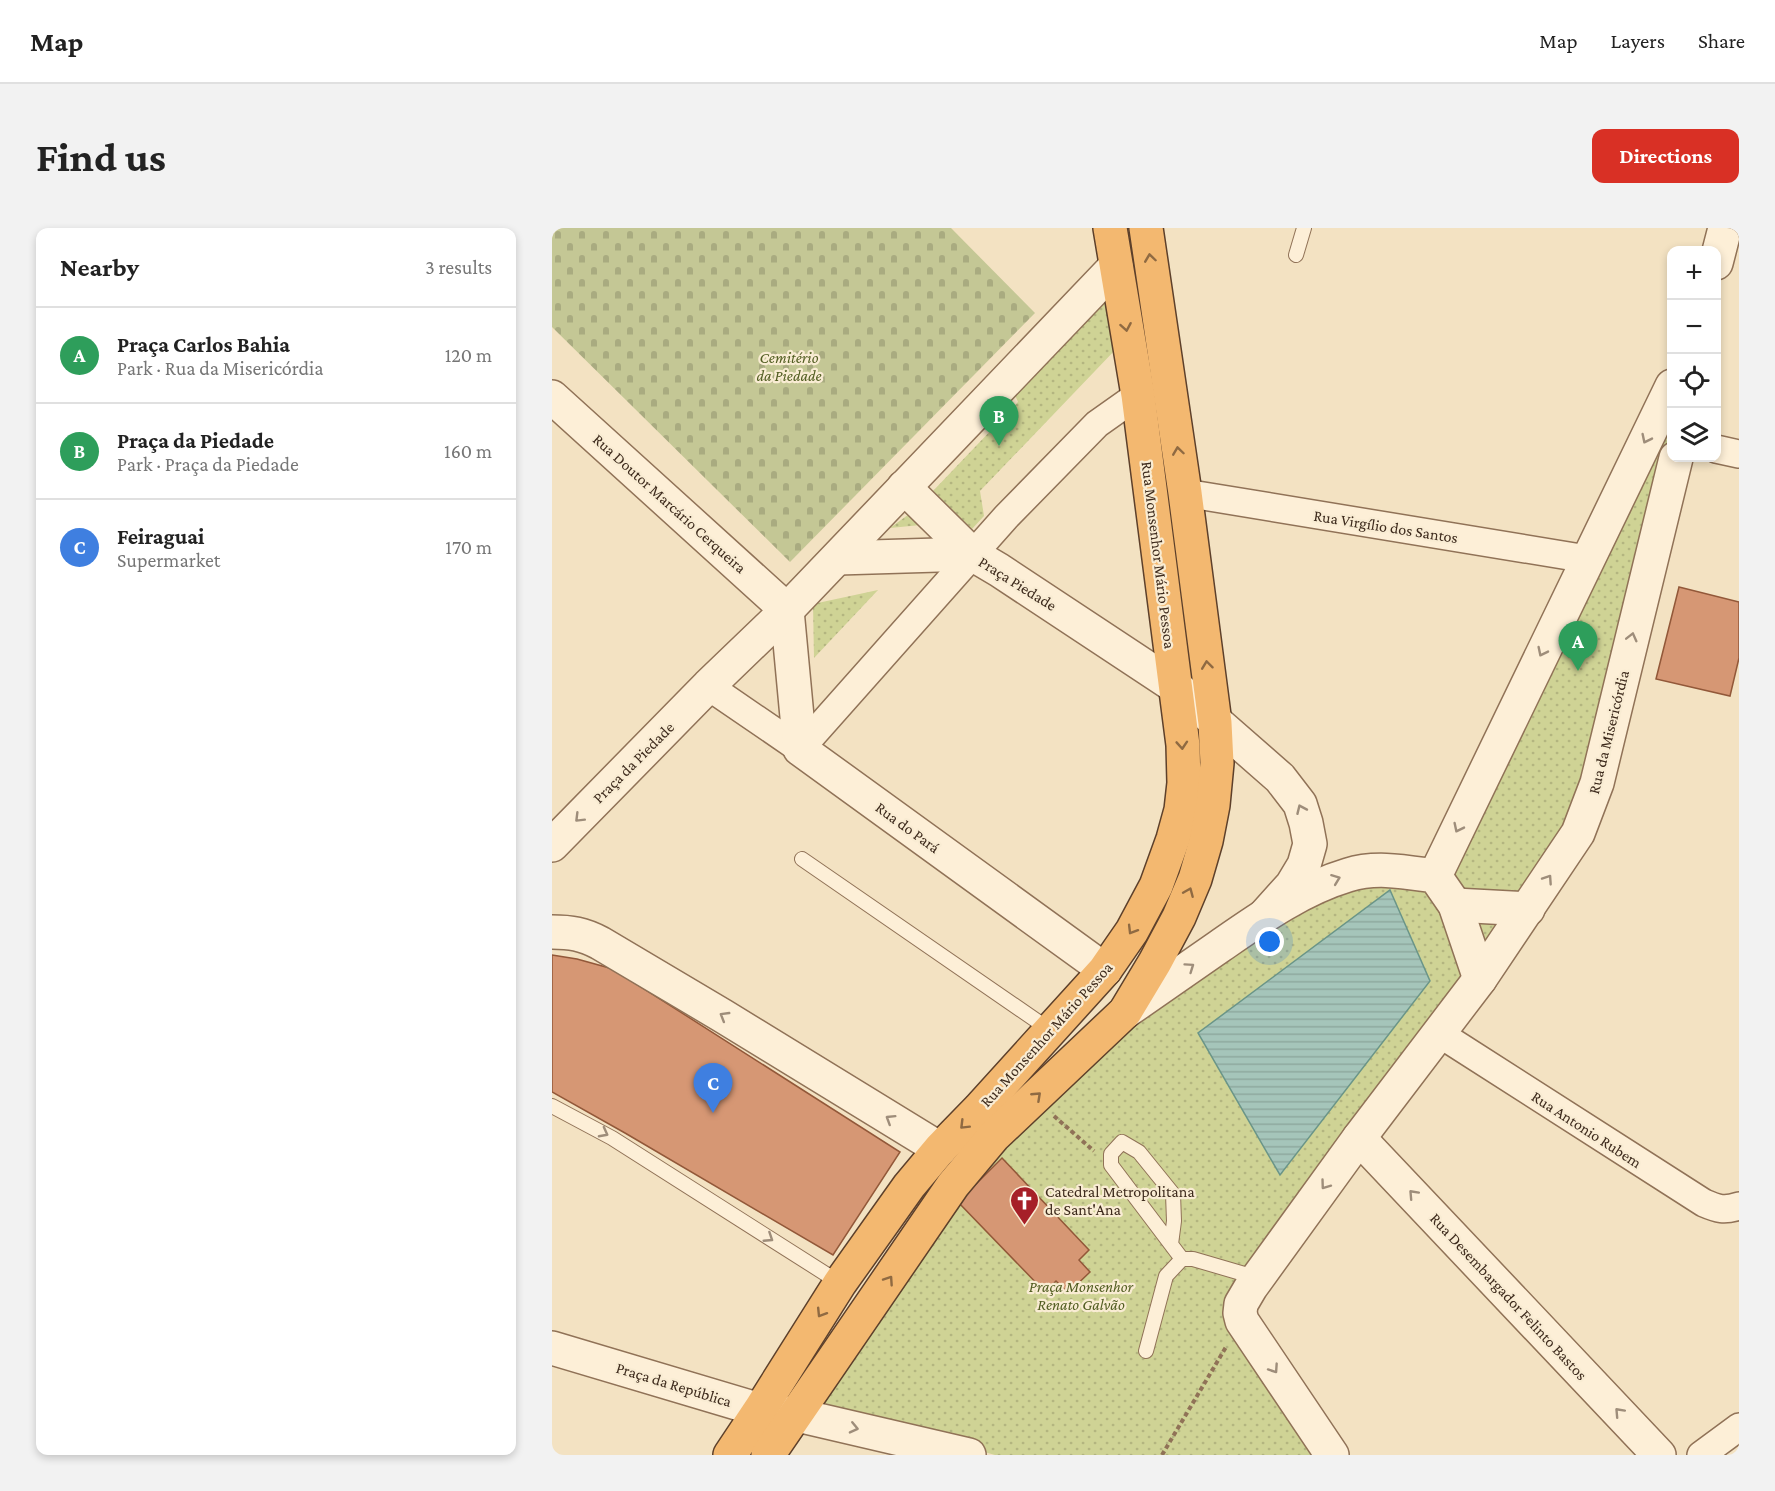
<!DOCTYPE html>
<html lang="en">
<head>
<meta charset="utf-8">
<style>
	:root { --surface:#fff; --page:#f2f2f2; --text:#222; --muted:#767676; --line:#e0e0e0; --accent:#d93025 }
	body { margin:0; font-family:"Crimson Pro",serif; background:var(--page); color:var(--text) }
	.controls { position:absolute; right:18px; top:18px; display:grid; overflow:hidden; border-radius:12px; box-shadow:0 3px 9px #0003 }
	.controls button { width:54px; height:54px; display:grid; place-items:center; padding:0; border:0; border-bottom:2px solid var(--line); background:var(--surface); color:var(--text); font:30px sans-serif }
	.you { position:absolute; left:718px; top:714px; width:21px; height:21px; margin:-15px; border:4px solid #fff; border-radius:50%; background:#1a73e8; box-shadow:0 0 0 9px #1a73e833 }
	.badge { display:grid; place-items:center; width:39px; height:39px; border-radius:50%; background:var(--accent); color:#fff; font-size:20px; font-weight:700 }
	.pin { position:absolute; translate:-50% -50px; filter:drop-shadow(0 2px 3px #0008) }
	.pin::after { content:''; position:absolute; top:32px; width:21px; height:18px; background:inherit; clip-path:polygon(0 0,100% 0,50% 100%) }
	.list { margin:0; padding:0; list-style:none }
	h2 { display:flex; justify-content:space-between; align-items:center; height:78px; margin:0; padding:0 24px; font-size:26px }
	h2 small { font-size:20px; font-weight:400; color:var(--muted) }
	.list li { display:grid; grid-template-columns:39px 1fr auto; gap:18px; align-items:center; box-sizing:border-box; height:96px; padding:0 24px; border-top:2px solid var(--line) }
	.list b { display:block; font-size:22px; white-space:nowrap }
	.list p { margin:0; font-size:20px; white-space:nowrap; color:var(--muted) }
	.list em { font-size:20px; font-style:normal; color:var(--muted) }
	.icon { flex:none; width:33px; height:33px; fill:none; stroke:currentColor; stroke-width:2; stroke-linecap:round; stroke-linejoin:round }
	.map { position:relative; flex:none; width:1187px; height:1227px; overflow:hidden; border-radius:12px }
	header { display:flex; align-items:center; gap:36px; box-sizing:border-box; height:84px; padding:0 30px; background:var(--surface); border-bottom:2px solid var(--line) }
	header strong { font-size:28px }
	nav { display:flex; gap:33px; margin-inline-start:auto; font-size:21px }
	.intro { display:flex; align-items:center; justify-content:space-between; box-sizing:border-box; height:144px; padding:0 36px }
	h1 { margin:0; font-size:42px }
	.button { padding:15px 27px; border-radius:12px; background:var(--accent); color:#fff; font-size:21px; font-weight:700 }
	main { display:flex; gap:36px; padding:0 36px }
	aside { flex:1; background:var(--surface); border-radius:12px; box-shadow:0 3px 9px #0003 }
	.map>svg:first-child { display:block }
	.grass { fill:url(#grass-dots) }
	.cemetery { fill:url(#cemetery-stones) }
	.water { fill:url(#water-rules); stroke:#6a9588; stroke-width:1.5 }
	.building { fill:#d69774; stroke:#925839; stroke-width:1.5 }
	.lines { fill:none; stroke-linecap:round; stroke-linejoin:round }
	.service-casing { stroke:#907257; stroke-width:16 }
	.minor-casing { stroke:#907257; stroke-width:30 }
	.tertiary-casing { stroke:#907257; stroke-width:36 }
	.trunk-casing { stroke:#5d402b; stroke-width:36 }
	.path { stroke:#907257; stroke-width:4; stroke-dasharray:4.5 3; stroke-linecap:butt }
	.service { stroke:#fdefd7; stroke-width:14 }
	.minor { stroke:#fdefd7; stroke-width:27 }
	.tertiary { stroke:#fdefd7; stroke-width:33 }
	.trunk { stroke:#f3b870; stroke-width:33 }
	.oneway { stroke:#8f6a42 }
	.oneway2 { stroke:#9e8d7a }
	.labels { text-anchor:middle; stroke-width:4.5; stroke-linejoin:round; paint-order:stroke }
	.park-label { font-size:16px; font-style:italic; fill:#515d21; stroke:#f9ecd3 }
	.street-label { font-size:16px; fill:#3e2b1d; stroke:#f9ecd3 }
	.poi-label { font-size:16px; fill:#3e2b1d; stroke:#f9ecd3; text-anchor:start }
</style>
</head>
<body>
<header>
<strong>Map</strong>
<nav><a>Map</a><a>Layers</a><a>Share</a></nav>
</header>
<div class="intro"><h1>Find us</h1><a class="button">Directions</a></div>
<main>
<aside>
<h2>Nearby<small>3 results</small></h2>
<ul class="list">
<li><span class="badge" style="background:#2e9e5b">A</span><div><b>Praça Carlos Bahia</b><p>Park · Rua da Misericórdia</p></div><em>120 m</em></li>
<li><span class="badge" style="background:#2e9e5b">B</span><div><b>Praça da Piedade</b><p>Park · Praça da Piedade</p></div><em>160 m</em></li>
<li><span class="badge" style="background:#3f7fe0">C</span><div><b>Feiraguai</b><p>Supermarket</p></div><em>170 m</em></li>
</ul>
</aside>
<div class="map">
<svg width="1187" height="1227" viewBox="0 0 1187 1227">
	<defs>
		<pattern id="grass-dots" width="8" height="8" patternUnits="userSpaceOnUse" patternTransform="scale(1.5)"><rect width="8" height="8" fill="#cfd395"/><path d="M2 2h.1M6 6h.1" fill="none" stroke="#b3b580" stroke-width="1.8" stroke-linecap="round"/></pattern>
		<pattern id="cemetery-stones" width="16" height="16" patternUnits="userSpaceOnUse" patternTransform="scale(1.5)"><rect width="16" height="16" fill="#c4c795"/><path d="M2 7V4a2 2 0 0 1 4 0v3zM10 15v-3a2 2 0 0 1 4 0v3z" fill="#a9ab80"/></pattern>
		<pattern id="water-rules" width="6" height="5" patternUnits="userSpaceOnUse" patternTransform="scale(1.5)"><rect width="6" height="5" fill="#a5c5ba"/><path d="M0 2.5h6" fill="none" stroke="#8fa99f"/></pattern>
	</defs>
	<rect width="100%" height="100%" fill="#f3e2c2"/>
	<!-- grass -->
	<g class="grass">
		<polygon points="551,62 565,120 428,263 432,288 420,301 381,263 466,174 460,160"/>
		<polygon points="1119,158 1120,230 1045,555 921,750 689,1074 778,1227 443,1227 266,1177 407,963 575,790 767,664 883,648"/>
		<polygon points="364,281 379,296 338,300"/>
		<polygon points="326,362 262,430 261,376"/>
	</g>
	<!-- cemetery -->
	<polygon class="cemetery" points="0,0 399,0 483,85 238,334 0,99"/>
	<!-- water -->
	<polygon class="water" points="838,662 878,753 728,947 646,805"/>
	<!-- building -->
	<g class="building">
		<polygon points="1127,359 1187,374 1187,430 1178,468 1104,451"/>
		<polygon points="0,727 25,731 61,741 348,924 281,1027 73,905 0,864"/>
		<polygon points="450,930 537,1022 527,1032 538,1044 516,1065 504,1053 493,1064 406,974"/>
	</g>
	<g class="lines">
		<defs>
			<g id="service">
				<polyline points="744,27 752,0"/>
				<polyline points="250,631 498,802"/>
				<polyline points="0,878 60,910 288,1055"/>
				<polyline points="619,1016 622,993 621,966 587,924 570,914 559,926 559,937 630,1031"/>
				<polyline points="594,1123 614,1048 630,1031 641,1031 706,1050"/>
			</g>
			<g id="minor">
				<polyline points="1164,221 1187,226"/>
				<polyline points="633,265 1035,331"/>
				<polyline points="156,458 248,521 454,289 545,196 586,167"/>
				<path d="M888,806L1152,975C1166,981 1172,983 1187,978"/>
				<polyline points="1149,1227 1187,1199"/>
			</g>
			<g id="tertiary">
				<polyline points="1164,35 1173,0"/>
				<polyline points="0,169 235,382 248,521 553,742"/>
				<polyline points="352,259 420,326"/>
				<polyline points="286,330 420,326 447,342 624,459 728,550 748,576 754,595 758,616 752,637 740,657 713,687"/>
				<polyline points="0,617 156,458 235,382 564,38"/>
				<polyline points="883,648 1120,158"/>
				<polyline points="903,677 976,681"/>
				<path d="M0,704C19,704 31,706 48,715L171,788L388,921"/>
				<path d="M573,784C605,762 636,740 668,718C707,691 749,661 796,647C824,638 854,644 883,648L903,677L928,751"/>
				<polyline points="807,910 1107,1227"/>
				<polyline points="0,1120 208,1182 245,1187 417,1227"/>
				<polyline points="780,1227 690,1093 688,1085 689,1076 699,1059 807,910 928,751 1026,605 1045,555 1124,230"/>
			</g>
			<g id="trunk">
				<polyline points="178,1227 208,1182 288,1055 357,958 388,921 427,881 553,742 580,703 604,658 621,611 629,582 632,555 631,517 586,167 558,0"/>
				<polyline points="216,1227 401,957 442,908 573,784 603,734 627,689 643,651 654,613 661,577 665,535 663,495 633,265 594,0"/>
			</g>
		</defs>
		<!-- service casing -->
		<use href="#service" class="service-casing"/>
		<!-- minor casing -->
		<use href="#minor" class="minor-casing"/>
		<!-- tertiary casing -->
		<use href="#tertiary" class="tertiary-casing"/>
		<!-- trunk casing -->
		<use href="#trunk" class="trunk-casing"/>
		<!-- path -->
		<g class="path">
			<polyline points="502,888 542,923"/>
			<polyline points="610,1227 674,1119"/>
		</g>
		<!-- service -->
		<use href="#service" class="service"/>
		<!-- minor -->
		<use href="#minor" class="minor"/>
		<!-- tertiary -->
		<use href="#tertiary" class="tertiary"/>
		<!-- trunk -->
		<use href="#trunk" class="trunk"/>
	</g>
	<!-- one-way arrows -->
	<defs><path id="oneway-chevron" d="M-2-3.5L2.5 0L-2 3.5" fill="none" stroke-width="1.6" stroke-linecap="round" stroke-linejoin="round" transform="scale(1.5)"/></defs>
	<g class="oneway">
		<use href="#oneway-chevron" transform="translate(598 30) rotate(-98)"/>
		<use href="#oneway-chevron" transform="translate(574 99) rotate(80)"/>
		<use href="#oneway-chevron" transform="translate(626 223) rotate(-98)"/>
		<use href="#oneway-chevron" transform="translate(655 437) rotate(-97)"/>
		<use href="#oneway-chevron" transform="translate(630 517) rotate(86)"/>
		<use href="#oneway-chevron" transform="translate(637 664) rotate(-67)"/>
		<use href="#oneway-chevron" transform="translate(580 702) rotate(121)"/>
		<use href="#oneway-chevron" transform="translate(485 868) rotate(-43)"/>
		<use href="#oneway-chevron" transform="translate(412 897) rotate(135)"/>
		<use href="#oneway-chevron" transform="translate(337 1052) rotate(-56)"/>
		<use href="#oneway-chevron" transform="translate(269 1085) rotate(122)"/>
	</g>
	<g class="oneway2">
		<use href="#oneway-chevron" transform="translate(1094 211) rotate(116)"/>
		<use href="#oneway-chevron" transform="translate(1080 409) rotate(-76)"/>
		<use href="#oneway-chevron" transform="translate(990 424) rotate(116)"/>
		<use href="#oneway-chevron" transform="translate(749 581) rotate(-114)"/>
		<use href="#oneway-chevron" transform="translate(27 590) rotate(135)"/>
		<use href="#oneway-chevron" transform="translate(906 600) rotate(116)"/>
		<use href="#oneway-chevron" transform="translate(784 651) rotate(-21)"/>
		<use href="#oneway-chevron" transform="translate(996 651) rotate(-56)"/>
		<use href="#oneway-chevron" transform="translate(638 739) rotate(-35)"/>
		<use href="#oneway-chevron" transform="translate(172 788) rotate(-149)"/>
		<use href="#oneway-chevron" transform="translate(338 891) rotate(-148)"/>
		<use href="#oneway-chevron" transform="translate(52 905) rotate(28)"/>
		<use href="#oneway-chevron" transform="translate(773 957) rotate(126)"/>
		<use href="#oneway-chevron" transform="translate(861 966) rotate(-133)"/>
		<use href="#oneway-chevron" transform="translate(217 1010) rotate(33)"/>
		<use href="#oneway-chevron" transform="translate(722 1141) rotate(56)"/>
		<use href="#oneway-chevron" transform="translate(1067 1184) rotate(-133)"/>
		<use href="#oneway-chevron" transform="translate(302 1200) rotate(13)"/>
	</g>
	<!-- icons -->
	<defs>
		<symbol id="church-pin" viewBox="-11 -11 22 30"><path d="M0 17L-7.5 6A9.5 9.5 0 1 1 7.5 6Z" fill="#a61f28" stroke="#f9ecd3"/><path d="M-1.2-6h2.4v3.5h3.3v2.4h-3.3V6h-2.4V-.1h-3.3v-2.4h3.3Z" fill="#fff"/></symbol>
	</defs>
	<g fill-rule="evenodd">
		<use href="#church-pin" x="456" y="956" width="33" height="45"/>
	</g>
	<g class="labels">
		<!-- park labels -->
		<g class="park-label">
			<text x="237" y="135">Cemitério<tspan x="237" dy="18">da Piedade</tspan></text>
			<text x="529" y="1064">Praça Monsenhor<tspan x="529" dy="18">Renato Galvão</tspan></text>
		</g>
		<!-- street labels -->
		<g class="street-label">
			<text transform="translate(118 275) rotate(42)" y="6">Rua Doutor Marcário Cerqueira</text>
			<text transform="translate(834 298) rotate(9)" y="6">Rua Virgílio dos Santos</text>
			<text transform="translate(607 327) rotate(83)" y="6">Rua Monsenhor Mário Pessoa</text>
			<text transform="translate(466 355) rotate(32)" y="6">Praça Piedade</text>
			<text transform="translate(1056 504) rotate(-76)" y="6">Rua da Misericórdia</text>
			<text transform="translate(81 534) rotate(-45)" y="6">Praça da Piedade</text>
			<text transform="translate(356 599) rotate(36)" y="6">Rua do Pará</text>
			<text transform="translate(494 806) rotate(-48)" y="6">Rua Monsenhor Mário Pessoa</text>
			<text transform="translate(1035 901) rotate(33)" y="6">Rua Antonio Rubem</text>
			<text transform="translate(957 1068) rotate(47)" y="6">Rua Desembargador Felinto Bastos</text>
			<text transform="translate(122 1156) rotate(17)" y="6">Praça da República</text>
		</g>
		<!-- poi labels -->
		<g class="poi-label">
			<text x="493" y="969">Catedral Metropolitana<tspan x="493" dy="18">de Sant'Ana</tspan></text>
		</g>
	</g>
</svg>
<div class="controls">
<button>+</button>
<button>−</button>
<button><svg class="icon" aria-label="locate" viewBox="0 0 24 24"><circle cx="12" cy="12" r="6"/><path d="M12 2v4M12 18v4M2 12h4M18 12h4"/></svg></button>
<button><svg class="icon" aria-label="layers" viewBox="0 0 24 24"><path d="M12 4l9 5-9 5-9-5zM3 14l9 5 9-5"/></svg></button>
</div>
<div class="you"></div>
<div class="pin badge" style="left:1026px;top:443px;background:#2e9e5b">A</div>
<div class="pin badge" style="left:447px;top:218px;background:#2e9e5b">B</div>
<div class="pin badge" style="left:161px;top:885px;background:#3f7fe0">C</div>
</div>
</main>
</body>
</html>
